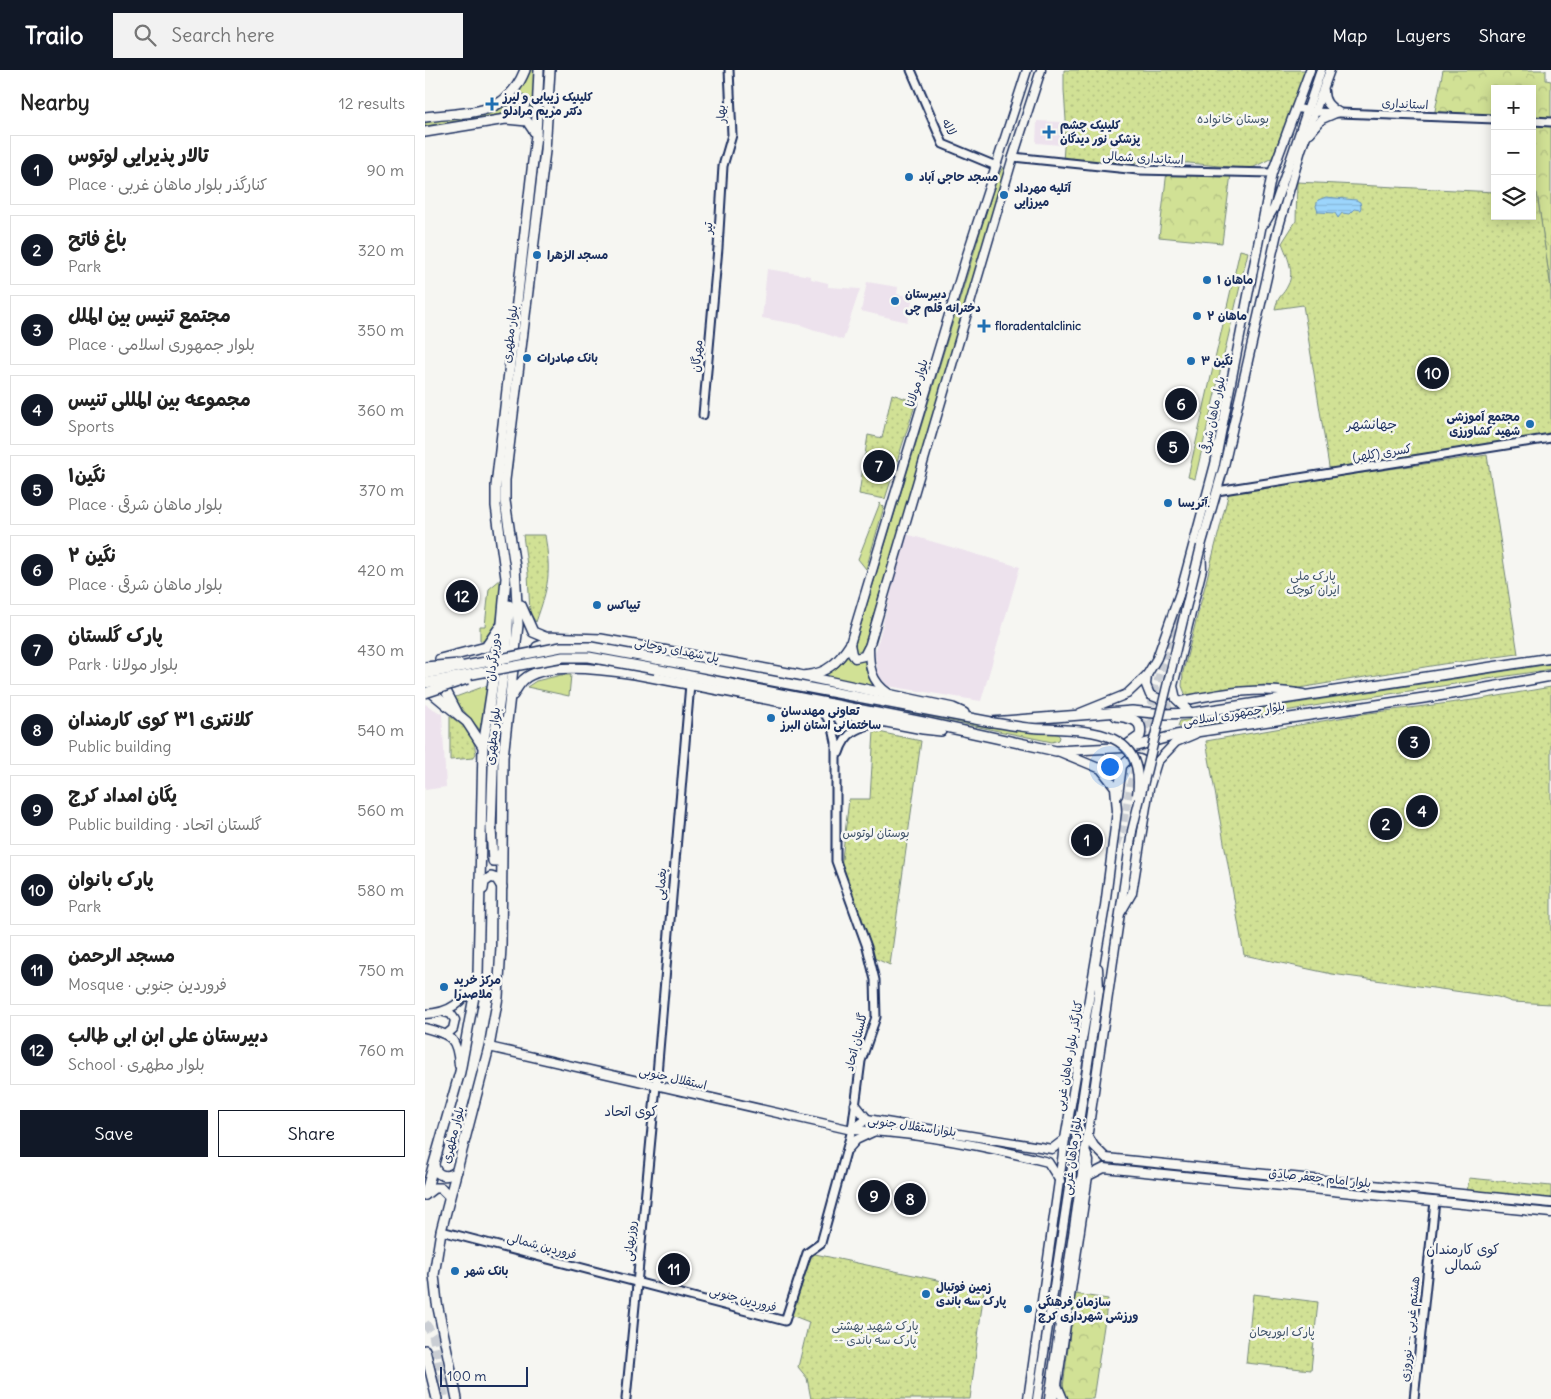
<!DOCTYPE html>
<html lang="en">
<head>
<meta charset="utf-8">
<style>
	:root { --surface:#fff; --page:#f2f2f2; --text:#222; --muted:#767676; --line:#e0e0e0; --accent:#111827 }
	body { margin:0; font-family:Delius,"Playpen Sans Arabic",sans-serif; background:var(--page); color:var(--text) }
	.controls { position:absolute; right:15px; top:15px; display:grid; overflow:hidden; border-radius:0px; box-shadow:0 2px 12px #0003 }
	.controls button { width:45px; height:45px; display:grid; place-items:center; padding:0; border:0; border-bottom:1px solid var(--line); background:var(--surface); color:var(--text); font:25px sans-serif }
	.scale { position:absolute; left:15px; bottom:12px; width:88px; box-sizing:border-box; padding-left:5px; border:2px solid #1b2f5e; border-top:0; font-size:14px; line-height:18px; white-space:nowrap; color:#1b2f5e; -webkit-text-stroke:4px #f6f6f2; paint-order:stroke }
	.you { position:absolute; left:684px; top:696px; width:18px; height:18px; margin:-12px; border:4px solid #fff; border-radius:50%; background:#1a73e8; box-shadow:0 0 0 8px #1a73e833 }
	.badge { display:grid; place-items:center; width:32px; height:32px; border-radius:50%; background:var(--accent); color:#fff; font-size:16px; font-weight:700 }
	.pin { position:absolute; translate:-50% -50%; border:2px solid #fff; box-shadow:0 1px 5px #0006 }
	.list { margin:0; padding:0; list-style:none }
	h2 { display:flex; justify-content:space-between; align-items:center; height:65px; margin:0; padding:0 20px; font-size:21px }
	h2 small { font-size:16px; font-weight:400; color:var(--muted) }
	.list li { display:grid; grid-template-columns:32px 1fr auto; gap:15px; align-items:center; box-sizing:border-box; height:70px; margin:0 10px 10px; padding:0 10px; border:1px solid var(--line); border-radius:0px }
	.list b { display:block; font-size:19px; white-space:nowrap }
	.list p { margin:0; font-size:16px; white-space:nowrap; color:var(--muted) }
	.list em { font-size:16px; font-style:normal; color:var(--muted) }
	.actions { display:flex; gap:10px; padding:15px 20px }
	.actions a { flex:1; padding:11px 0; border:1px solid var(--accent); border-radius:0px; text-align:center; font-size:18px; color:var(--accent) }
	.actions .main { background:var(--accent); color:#fff }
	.icon { flex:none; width:28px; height:28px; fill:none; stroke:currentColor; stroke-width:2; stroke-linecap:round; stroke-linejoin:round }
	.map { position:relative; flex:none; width:1126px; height:1329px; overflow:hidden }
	header { display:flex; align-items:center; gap:30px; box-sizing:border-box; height:70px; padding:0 25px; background:var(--accent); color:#fff }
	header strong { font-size:24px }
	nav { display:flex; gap:28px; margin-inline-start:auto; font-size:18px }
	.search { width:350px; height:45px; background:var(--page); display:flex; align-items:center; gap:12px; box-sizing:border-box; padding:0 18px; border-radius:0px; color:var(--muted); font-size:19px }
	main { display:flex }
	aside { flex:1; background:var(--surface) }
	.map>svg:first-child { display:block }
	.built { fill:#ede2ed }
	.grass { fill:#d1e195; stroke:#76887a }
	.forest { fill:url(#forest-crowns); stroke:#76887a }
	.park { fill:url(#park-dots); stroke:#76887a }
	.water { fill:url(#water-rules); stroke:#6893bd }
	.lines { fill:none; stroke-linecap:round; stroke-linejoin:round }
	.secondary-tunnel { stroke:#caced4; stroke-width:8; stroke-dasharray:8 4; stroke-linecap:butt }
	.primary-tunnel { stroke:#caced4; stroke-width:9; stroke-dasharray:9 4.5; stroke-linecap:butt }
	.tertiary-casing { stroke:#1b2f5e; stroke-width:11 }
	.secondary-casing { stroke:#1b2f5e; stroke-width:11 }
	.primary-casing { stroke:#1b2f5e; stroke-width:12 }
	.tertiary { stroke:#f6f6f2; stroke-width:7 }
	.secondary { stroke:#f6f6f2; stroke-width:8 }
	.primary { stroke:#f6f6f2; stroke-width:9 }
	.secondary-bridge-casing { stroke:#1b2f5e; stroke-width:11; stroke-linecap:butt }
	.primary-bridge-casing { stroke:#1b2f5e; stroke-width:12; stroke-linecap:butt }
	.secondary-bridge { stroke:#f6f6f2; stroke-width:8 }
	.primary-bridge { stroke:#f6f6f2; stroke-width:9 }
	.poi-dot { fill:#1f6fb2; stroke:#f6f6f2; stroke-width:2 }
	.labels { text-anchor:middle; stroke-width:5; stroke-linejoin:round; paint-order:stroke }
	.poi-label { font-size:12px; font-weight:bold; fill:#1b2f5e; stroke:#f6f6f2; text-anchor:start }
	.street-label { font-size:12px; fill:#1b2f5e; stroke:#f6f6f2 }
	.park-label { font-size:12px; fill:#3f5369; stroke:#f6f6f2 }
	.neighbourhood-label { font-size:14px; fill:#1b2f5e; stroke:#f6f6f2 }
</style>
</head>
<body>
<header>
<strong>Trailo</strong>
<div class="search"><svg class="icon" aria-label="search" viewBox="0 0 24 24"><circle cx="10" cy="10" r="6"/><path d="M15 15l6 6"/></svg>Search here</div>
<nav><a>Map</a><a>Layers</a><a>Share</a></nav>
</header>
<main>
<aside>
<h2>Nearby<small>12 results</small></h2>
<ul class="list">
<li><span class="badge">1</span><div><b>تالار پذیرایی لوتوس</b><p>Place · کنارگذر بلوار ماهان غربی</p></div><em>90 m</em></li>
<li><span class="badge">2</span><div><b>باغ فاتح</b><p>Park</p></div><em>320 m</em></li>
<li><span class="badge">3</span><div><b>مجتمع تنیس بین الملل</b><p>Place · بلوار جمهوری اسلامی</p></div><em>350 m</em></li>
<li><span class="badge">4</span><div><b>مجموعه بین المللی تنیس</b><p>Sports</p></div><em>360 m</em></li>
<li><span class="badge">5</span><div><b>نگین۱</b><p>Place · بلوار ماهان شرقی</p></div><em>370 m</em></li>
<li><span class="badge">6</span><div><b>نگین ۲</b><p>Place · بلوار ماهان شرقی</p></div><em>420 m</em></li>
<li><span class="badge">7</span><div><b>پارک گلستان</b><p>Park · بلوار مولانا</p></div><em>430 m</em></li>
<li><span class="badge">8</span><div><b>کلانتری ۳۱ کوی کارمندان</b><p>Public building</p></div><em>540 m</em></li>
<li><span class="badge">9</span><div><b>یگان امداد کرج</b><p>Public building · گلستان اتحاد</p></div><em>560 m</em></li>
<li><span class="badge">10</span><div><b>پارک بانوان</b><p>Park</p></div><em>580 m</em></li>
<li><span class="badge">11</span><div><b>مسجد الرحمن</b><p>Mosque · فروردین جنوبی</p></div><em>750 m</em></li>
<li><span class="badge">12</span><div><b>دبیرستان علی ابن ابی طالب</b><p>School · بلوار مطهری</p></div><em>760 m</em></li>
</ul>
<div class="actions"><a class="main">Save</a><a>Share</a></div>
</aside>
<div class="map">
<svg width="1126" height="1329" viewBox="0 0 1126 1329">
	<defs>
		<pattern id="forest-crowns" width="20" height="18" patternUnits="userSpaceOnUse" patternTransform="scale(1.25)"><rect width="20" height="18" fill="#d1e195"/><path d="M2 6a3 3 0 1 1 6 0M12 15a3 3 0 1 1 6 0" fill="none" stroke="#b3c183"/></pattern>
		<pattern id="park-dots" width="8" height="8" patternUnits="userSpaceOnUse" patternTransform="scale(1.25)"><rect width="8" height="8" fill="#d1e195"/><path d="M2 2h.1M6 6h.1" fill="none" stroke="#b3c183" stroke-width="1.8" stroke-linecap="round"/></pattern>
		<pattern id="water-rules" width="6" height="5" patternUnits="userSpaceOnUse" patternTransform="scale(1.25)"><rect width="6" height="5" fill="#9cd5fc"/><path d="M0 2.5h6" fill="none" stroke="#86b7da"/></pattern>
	</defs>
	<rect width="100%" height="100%" fill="#f6f6f2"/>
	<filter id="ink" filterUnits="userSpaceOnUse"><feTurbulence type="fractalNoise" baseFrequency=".02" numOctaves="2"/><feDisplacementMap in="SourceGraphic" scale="10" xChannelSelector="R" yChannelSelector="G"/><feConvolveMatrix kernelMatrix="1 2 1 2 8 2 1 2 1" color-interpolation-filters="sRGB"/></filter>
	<g filter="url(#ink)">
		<!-- built -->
		<g class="built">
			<polygon points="612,51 637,52 636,75 611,73"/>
			<polygon points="342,199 386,206 386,209 403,213 403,217 435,219 418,270 376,255 337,248"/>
			<polygon points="442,212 473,217 472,224 488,227 482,252 436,241"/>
			<polygon points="481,464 595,497 556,631 463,616 453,605 450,584"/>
			<polygon points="0,634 17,644 21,717 0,720"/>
		</g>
		<!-- grass -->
		<g class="grass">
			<polygon points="103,0 110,0 107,46 103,46 100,28 94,23"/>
			<polygon points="92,32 96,36 96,39 90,42 0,56 0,53 68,42"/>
			<polygon points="578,97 582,101 440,573 437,582 432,583 429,579 433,564 571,110"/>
			<polygon points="815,180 823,182 770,409 763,407"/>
			<polygon points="455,433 459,437 441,499 433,489"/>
			<path d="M76,509C74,531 76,554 61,571H55V556H60L64,519Z"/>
			<polygon points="424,585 429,591 441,590 443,607 450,619 394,607 413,597"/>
			<polygon points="1126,594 1126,599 1115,601 912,632 757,659 753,656 755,651"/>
			<polygon points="136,605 146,605 144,626 102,617 111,611"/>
			<polygon points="63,615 55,660 28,628"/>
			<polygon points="472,640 573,658 631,662 635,667 634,670 627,672"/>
		</g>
		<!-- forest -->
		<g class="forest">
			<polygon points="1018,0 1121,0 1121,10 1126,11 1126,219 1112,124 1107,123 1107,19 1070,19 1070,49 1009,46"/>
			<polygon points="742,101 806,104 797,173 734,167"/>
			<polygon points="650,1224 683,1229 668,1329 642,1329 638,1317"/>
		</g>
		<!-- park -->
		<g class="park">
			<polygon points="639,0 882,0 847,88 825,99 764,93 638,91 641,50 639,20"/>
			<path d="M872,112L1070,122V146H1107V123H1112L1126,219V368L905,403L878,235L850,239C853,225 858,226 863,215C870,202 862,186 857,173L871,151Z"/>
			<polygon points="467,324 491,332 460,429 434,424 443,365 457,368"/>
			<polygon points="1062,385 1093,584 1018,594 874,618 839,615 761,626 757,616 758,602 804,422"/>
			<path d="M98,465H120C126,504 124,515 111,552L105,544L103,503Z"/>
			<polygon points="1126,617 1126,934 1087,932 1073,927 907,904 819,885 781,671 944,643 1056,629"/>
			<path d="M25,646C42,659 48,662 51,684L48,688L25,690Z"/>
			<polygon points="449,661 496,671 465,895 449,888 416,798 424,729 445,729"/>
			<polygon points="1044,1108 1126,1116 1126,1131 1042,1123"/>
			<polygon points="390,1184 559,1220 545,1329 386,1329 382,1308 373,1297 384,1252 366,1245 385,1188"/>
			<polygon points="828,1224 893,1232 886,1300 821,1293"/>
		</g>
		<!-- water -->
		<polygon class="water" points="901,127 931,130 935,132 936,137 935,140 929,139 924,144 917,143 913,148 910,143 893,142 891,136 893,130"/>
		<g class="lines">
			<!-- secondary-tunnel -->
			<g class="secondary-tunnel">
				<polyline points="723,656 740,638 757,631"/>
				<polyline points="688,786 697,760 705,716 752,538"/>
			</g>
			<!-- primary-tunnel -->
			<polyline class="primary-tunnel" points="0,1253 8,1265 20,1329"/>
			<defs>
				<g id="tertiary">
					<polyline points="486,0 518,74 571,96"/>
					<polyline points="871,38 889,42 1070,49"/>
					<polyline points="1107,51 1126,52"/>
					<polyline points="588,87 713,100 847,103"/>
					<polyline points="278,345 293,178 298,96 307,65 304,0"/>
					<polyline points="792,421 1126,368"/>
					<path d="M414,683C421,660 435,657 456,652"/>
					<polyline points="16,1161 360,1251 382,1183 396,1173 427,1060 436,991 451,947 450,910 442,877 411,791 411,672 408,658 397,639"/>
					<polyline points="201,1329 231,1016 265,614"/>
					<polyline points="989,1329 1010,1131"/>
				</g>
				<g id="secondary">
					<path d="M899,21C899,32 904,36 913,42"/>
					<polyline points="885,63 897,49 913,42"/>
					<polyline points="840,153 849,138 896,0"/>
					<polyline points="425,574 427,584 430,588 439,586 443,578"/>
					<path d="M381,605C402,604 414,591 425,574L542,185L602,0"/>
					<polyline points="722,605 721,615 725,625 735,629 743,625"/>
					<path d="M463,623C446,611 444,597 444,577L588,87L616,0"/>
					<path d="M757,631C797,623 837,616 878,624"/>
					<polyline points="655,643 702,624 722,605 732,588 757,517 790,394 847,103 885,0"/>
					<polyline points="766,643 751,629 748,616 777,499 776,476 799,396 852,163 876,80 905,0"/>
					<path d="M693,725L697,696C706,684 720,686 723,701"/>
					<polyline points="696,842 707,823 724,718 732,692 751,672 770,664"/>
					<polyline points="19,942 26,944 30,950 28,959 22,964"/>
					<path d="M0,944C26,943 38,932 50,910"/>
					<path d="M0,958C26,965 32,967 34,995"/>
					<path d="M64,977L427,1060C492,1062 560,1076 623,1092L635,1111"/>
					<polyline points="430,1034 442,1049"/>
					<polyline points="427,1060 442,1049 627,1079 640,1069"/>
					<polyline points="662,1064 669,1076 681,1088 1126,1133"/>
					<polyline points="423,1079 431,1070 448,1062"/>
					<polyline points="663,1106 679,1098 1126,1143"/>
					<polyline points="632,1315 638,1329"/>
					<polyline points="603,1329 640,1069 680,836 692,741 690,717 676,699 635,682"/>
					<polyline points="612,1329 674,920 673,898"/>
					<polyline points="624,1329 707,761"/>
					<polyline points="628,1329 632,1315 663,1106 664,1091 660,1080"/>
				</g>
				<g id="primary">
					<polyline points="82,31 95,29 100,34 98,41 86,47"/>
					<path d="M0,47C45,41 81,48 100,0"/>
					<polyline points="0,62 81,49 102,51 111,64"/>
					<polyline points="96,535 108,562 120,567 176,569 271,586 374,605 528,638 539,643"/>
					<polyline points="107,587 112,577 131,570"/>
					<polyline points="231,589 566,652 707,641 740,644 766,643 1126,588"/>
					<polyline points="230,599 498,652 631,681 708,677 751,665 1039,622 1126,606"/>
					<polyline points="0,617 42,652 57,675"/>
					<path d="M88,625C91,619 96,611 102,607C125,592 184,600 210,604L498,659L516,661"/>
					<polyline points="32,642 22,623 15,589 61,577 74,558"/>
					<path d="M691,646C705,648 719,649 715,666L702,675"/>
					<polyline points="76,783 73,791 68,791 66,759 69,669 82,579 84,535"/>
					<polyline points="58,819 59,812 66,807 72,809 77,817"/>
					<path d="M9,1095C12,1108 23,1108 32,1101"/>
					<polyline points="0,1125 35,1002 53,905 58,677 77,553 81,508 71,436 71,416 111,65 114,0"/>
					<polyline points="0,1125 9,1118 16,1118 24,1126 24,1130"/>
					<polyline points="0,1280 12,1329"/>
					<polyline points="32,1329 12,1233 9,1205 16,1161 64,977 73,927 76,877 78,687 93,555 90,497 80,431 80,410 120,81 125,0"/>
				</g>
			</defs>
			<!-- tertiary casing -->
			<use href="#tertiary" class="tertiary-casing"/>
			<!-- secondary casing -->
			<use href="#secondary" class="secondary-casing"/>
			<!-- primary casing -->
			<use href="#primary" class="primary-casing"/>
			<!-- tertiary -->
			<use href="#tertiary" class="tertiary"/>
			<!-- secondary -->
			<use href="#secondary" class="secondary"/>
			<!-- primary -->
			<use href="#primary" class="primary"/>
			<defs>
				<g id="secondary-bridge">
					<path d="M566,652C580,654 594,657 608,658C655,661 722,654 712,725"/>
					<polyline points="707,761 776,476"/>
				</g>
				<g id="primary-bridge">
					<polyline points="0,597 34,594"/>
					<polyline points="0,604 136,577 166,577 231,589"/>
					<polyline points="0,613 138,587 164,587 230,599"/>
					<polyline points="0,623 42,609"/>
				</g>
			</defs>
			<!-- secondary-bridge casing -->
			<use href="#secondary-bridge" class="secondary-bridge-casing"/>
			<!-- primary-bridge casing -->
			<use href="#primary-bridge" class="primary-bridge-casing"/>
			<!-- secondary-bridge -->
			<use href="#secondary-bridge" class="secondary-bridge"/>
			<!-- primary-bridge -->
			<use href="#primary-bridge" class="primary-bridge"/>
		</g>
	</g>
	<!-- markers -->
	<g class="poi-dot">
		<path d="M64.5 26.5h5v5h5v5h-5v5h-5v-5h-5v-5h5z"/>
		<path d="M621.5 54.5h5v5h5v5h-5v5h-5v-5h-5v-5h5z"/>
		<circle cx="484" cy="107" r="5"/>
		<circle cx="579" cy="125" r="5"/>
		<circle cx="112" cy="185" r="5"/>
		<circle cx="782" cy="210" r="5"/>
		<circle cx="470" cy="231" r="5"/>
		<circle cx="772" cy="246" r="5"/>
		<path d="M556.5 248.5h5v5h5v5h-5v5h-5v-5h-5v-5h5z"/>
		<circle cx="102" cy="288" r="5"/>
		<circle cx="766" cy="291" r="5"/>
		<circle cx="1105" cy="354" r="5"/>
		<circle cx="743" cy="433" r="5"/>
		<circle cx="172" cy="535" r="5"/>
		<circle cx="346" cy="648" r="5"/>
		<circle cx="19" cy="917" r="5"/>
		<circle cx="30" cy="1201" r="5"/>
		<circle cx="501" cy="1224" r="5"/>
		<circle cx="603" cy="1239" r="5"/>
	</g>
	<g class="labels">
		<!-- poi labels -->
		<g class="poi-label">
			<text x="78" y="31">کلینیک زیبایی و لیرز<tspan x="78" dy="14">دکتر مریم مرادلو</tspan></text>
			<text x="635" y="59">کلینیک چشم<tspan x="635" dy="14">پزشکی نور دیدگان</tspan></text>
			<text x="494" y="111">مسجد حاجی آباد</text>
			<text x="589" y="122">آتلیه مهرداد<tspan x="589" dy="14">میرزایی</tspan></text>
			<text x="122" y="189">مسجد الزهرا</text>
			<text x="792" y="214">ماهان ۱</text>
			<text x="480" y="228">دبیرستان<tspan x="480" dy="14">دخترانه قلم چی</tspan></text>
			<text x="782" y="250">ماهان ۲</text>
			<text x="570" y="260">floradentalclinic</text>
			<text x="112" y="292">بانک صادرات</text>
			<text x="776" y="295">نگین ۳</text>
			<text x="1095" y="351" text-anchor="end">مجتمع آموزشی<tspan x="1095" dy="14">شهید کشاورزی</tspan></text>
			<text x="753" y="437">آتریسا.</text>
			<text x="182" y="539">تیپاکس</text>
			<text x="356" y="645">تعاونی مهندسان<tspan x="356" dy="14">ساختمانی استان البرز</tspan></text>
			<text x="29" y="914">مرکز خرید<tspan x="29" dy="14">ملاصدرا</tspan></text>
			<text x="40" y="1205">بانک شهر</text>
			<text x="511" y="1221">زمین فوتبال<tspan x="511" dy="14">پارک سه باندی</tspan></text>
			<text x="613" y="1236">سازمان فرهنگی<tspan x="613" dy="14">ورزشی شهرداری کرج</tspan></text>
		</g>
		<!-- street labels -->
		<g class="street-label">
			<text transform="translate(980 34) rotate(3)" y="4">استانداری</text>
			<text transform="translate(296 44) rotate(-91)" y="4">بهار</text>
			<text transform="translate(524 57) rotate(62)" y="4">لاله</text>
			<text transform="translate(718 88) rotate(3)" y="4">استانداری شمالی</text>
			<text transform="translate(283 158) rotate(-87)" y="4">تیر</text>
			<text transform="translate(85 264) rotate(-83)" y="4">بلوار مطهری</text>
			<text transform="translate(272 286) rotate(-85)" y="4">مهرگان</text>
			<text transform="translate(492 313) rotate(-73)" y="4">بلوار مولانا</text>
			<text transform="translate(788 345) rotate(-78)" y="4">بلوار ماهان شرقی</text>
			<text transform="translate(957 383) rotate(-9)" y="4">کسری (کلهر)</text>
			<text transform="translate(252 580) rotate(11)" y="4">پل شهدای روحانی</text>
			<text transform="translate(68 587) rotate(-83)" y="4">دوربرگردان</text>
			<text transform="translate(809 644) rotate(-9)" y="4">بلوار جمهوری اسلامی</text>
			<text transform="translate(68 666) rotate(-84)" y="4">بلوار مطهری</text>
			<text transform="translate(236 814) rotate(-85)" y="4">یغمایی</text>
			<text transform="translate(431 972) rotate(-76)" y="4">گلستان اتحاد</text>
			<text transform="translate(644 986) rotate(-80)" y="4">کنارگذر بلوار ماهان غربی</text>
			<text transform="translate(248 1008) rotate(13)" y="4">استقلال جنوبی</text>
			<text transform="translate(487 1056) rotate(8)" y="4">بلواراستقلال جنوبی</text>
			<text transform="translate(28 1065) rotate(-76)" y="4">بلوار مطهری</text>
			<text transform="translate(647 1086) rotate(-82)" y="4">بلوار ماهان غربی</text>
			<text transform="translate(895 1108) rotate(6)" y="4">بلوار امام جعفر صادق</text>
			<text transform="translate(205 1171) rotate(-85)" y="4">روزبهانی</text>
			<text transform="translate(117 1176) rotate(15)" y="4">فروردین شمالی</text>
			<text transform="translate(318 1229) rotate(15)" y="4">فروردین جنوبی</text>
			<text transform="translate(985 1259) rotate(-84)" y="4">هشتم غربی -- نوروزی</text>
		</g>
		<!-- park labels -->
		<g class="park-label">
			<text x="808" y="53">بوستان خانواده</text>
			<text x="888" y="510">پارک ملی<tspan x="888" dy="14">ایران کوچک</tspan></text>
			<text x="451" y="767">بوستان لوتوس</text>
			<text x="450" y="1260">پارک شهید بهشتی<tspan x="450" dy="14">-- پارک سه باندی</tspan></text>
			<text x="857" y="1266">پارک ابوریحان</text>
		</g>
		<!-- neighbourhood labels -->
		<g class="neighbourhood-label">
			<text x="947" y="359">جهانشهر</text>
			<text x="206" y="1046">کوی اتحاد</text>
			<text x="1038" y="1184">کوی کارمندان<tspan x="1038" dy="16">شمالی</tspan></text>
		</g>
	</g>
</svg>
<div class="controls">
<button>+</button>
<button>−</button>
<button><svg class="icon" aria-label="layers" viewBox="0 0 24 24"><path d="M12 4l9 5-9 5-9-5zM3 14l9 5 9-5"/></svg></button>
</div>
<div class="scale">100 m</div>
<div class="you"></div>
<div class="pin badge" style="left:662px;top:770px">1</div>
<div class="pin badge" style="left:961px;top:754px">2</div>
<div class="pin badge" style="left:989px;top:672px">3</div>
<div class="pin badge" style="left:997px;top:741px">4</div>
<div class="pin badge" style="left:748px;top:377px">5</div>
<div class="pin badge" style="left:756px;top:334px">6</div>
<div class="pin badge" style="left:454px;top:396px">7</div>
<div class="pin badge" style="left:485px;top:1129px">8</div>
<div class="pin badge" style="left:449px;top:1126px">9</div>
<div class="pin badge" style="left:1008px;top:303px">10</div>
<div class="pin badge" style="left:249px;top:1199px">11</div>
<div class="pin badge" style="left:37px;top:526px">12</div>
</div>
</main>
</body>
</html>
